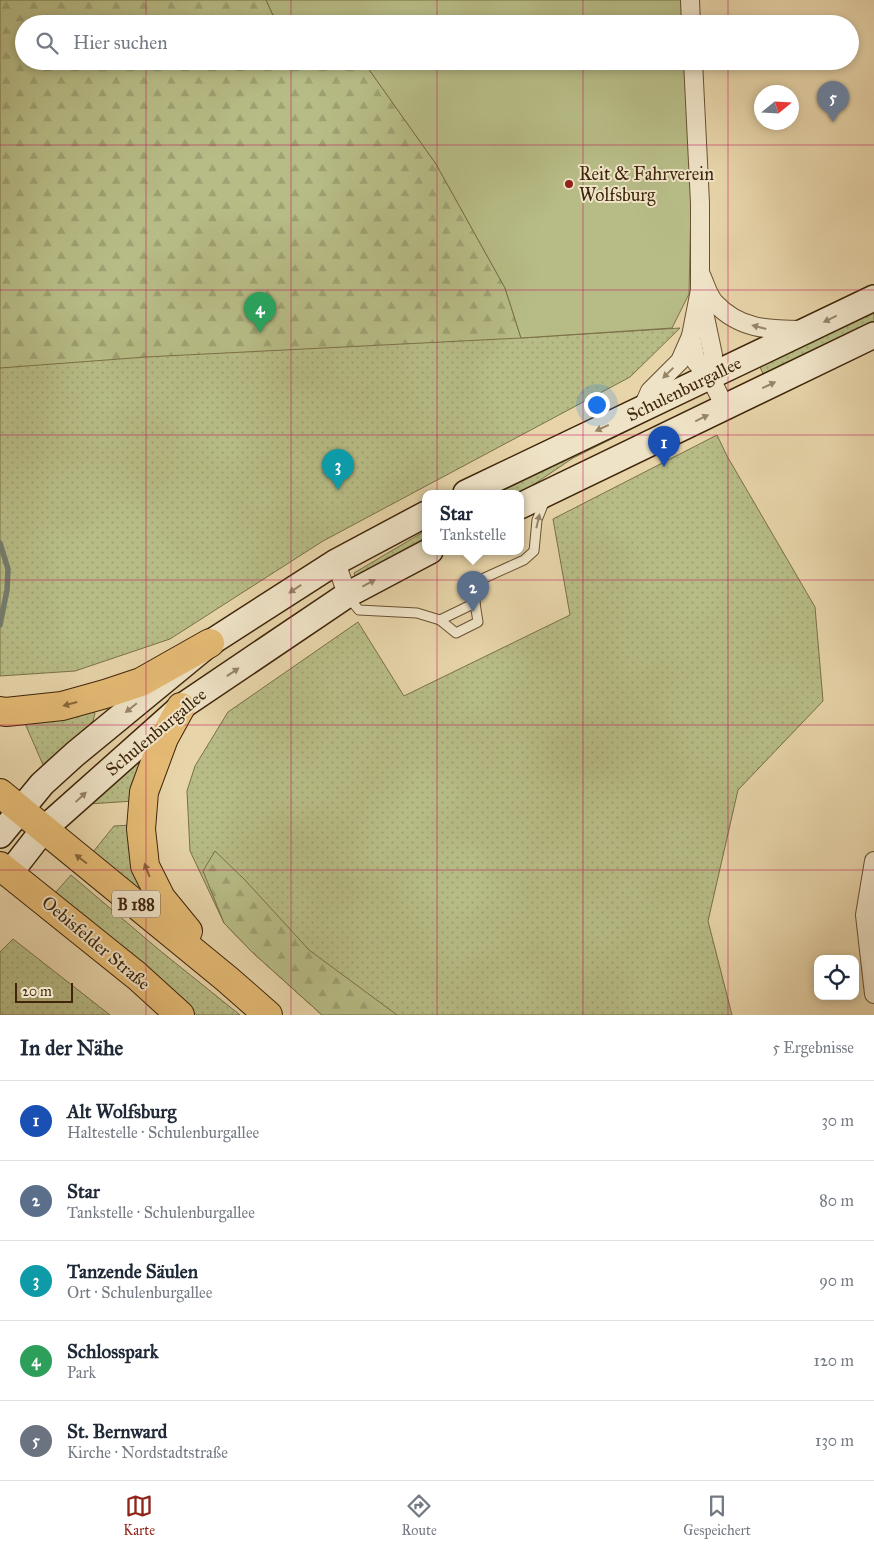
<!DOCTYPE html>
<html lang="de">
<head>
<meta charset="utf-8">
<style>
	:root { --surface:#fff; --page:#f6f6f7; --text:#1f2937; --muted:#747a83; --line:#e0e1e3; --accent:#8f2418 }
	body { margin:0; font-family:"IM FELL Great Primer",serif; background:var(--page); color:var(--text) }
	.controls { position:absolute; right:15px; bottom:15px; display:grid; overflow:hidden; border-radius:10px; box-shadow:0 2px 8px #0003 }
	.controls button { width:45px; height:45px; display:grid; place-items:center; padding:0; border:0; border-bottom:1px solid var(--line); background:var(--surface); color:var(--text); font:25px sans-serif }
	.compass { position:absolute; left:754px; top:85px; width:45px; height:45px; border-radius:50%; background:var(--surface); box-shadow:0 2px 8px #0003; rotate:72deg }
	.scale { position:absolute; left:15px; bottom:12px; width:58px; box-sizing:border-box; padding-left:5px; border:2px solid #3f2509; border-top:0; font-size:14px; line-height:18px; white-space:nowrap; color:#3f2509; -webkit-text-stroke:4px #efe3c7; paint-order:stroke }
	.you { position:absolute; left:596px; top:404px; width:18px; height:18px; margin:-12px; border:4px solid #fff; border-radius:50%; background:#1a73e8; box-shadow:0 0 0 8px #1a73e833 }
	.badge { display:grid; place-items:center; width:32px; height:32px; border-radius:50%; background:var(--accent); color:#fff; font-size:16px; font-weight:700 }
	.pin { position:absolute; translate:-50% -41px; filter:drop-shadow(0 1px 2px #0008) }
	.pin::after { content:''; position:absolute; top:26px; width:18px; height:15px; background:inherit; clip-path:polygon(0 0,100% 0,50% 100%) }
	.popup { position:absolute; left:422px; top:490px; width:102px; height:65px; box-sizing:border-box; display:grid; place-content:center; border-radius:10px; background:var(--surface); filter:drop-shadow(0 1px 4px #0005); font-size:16px; white-space:nowrap; color:var(--muted) }
	.popup b { font-size:19px; color:var(--text) }
	.popup::after { content:''; position:absolute; left:50%; top:100%; margin-left:-10px; border:10px solid transparent; border-top-color:var(--surface) }
	.list { margin:0; padding:0; list-style:none }
	h2 { display:flex; justify-content:space-between; align-items:center; height:65px; margin:0; padding:0 20px; font-size:21px }
	h2 small { font-size:16px; font-weight:400; color:var(--muted) }
	.list li { display:grid; grid-template-columns:32px 1fr auto; gap:15px; align-items:center; box-sizing:border-box; height:80px; padding:0 20px; border-top:1px solid var(--line) }
	.list b { display:block; font-size:19px; white-space:nowrap }
	.list p { margin:0; font-size:16px; white-space:nowrap; color:var(--muted) }
	.list em { font-size:16px; font-style:normal; color:var(--muted) }
	.icon { flex:none; width:28px; height:28px; fill:none; stroke:currentColor; stroke-width:2; stroke-linecap:round; stroke-linejoin:round }
	.map { position:relative; flex:none; width:874px; height:1015px; overflow:hidden }
	.search { position:absolute; background:var(--surface); box-shadow:0 2px 8px #0003; left:15px; right:15px; top:15px; height:55px; display:flex; align-items:center; gap:12px; box-sizing:border-box; padding:0 18px; border-radius:28px; color:var(--muted); font-size:19px }
	.sheet { height:465px; background:var(--surface) }
	nav { display:flex; justify-content:space-around; align-items:center; box-sizing:border-box; height:70px; border-top:1px solid var(--line); background:var(--surface); font-size:14px; color:var(--muted) }
	nav a { display:grid; justify-items:center; gap:2px }
	nav .on { color:var(--accent) }
	.map>svg:first-child { display:block }
	.grass { fill:url(#grass-dots); stroke:#7b7048 }
	.forest { fill:url(#forest-firs); stroke:#7b7048 }
	.garden { fill:#b7bc86; stroke:#7b7048 }
	.lines { fill:none; stroke-linecap:round; stroke-linejoin:round }
	.stream { stroke:#757d6e; stroke-width:5.5 }
	.lane-casing { stroke:#695131; stroke-width:11 }
	.street-casing { stroke:#695131; stroke-width:20 }
	.secondary-casing { stroke:#3f2509; stroke-width:28 }
	.primary-casing { stroke:#3f2509; stroke-width:30 }
	.lane { stroke:#efe3c7; stroke-width:9 }
	.street { stroke:#efe3c7; stroke-width:18 }
	.secondary { stroke:#efe3c7; stroke-width:25 }
	.primary { stroke:#e4ba74; stroke-width:28 }
	.oneway { fill:#978468 }
	.oneway2 { fill:#896839 }
	.grid { fill:none; stroke:#c2185b; stroke-width:1; stroke-opacity:0.55 }
	.poi-dot { fill:#8f2418; stroke:#efe3c7; stroke-width:2 }
	.labels { text-anchor:middle; stroke-width:4; stroke-linejoin:round; paint-order:stroke }
	.shield { fill:#efe3c7; stroke:#745e42; stroke-width:1 }
	.shield-label { font-size:16px; font-weight:bold; fill:#3f2509 }
	.poi-label { font-size:18px; fill:#3f2509; stroke:#efe3c7; text-anchor:start }
	.street-label { font-size:18px; fill:#3f2509; stroke:#efe3c7 }
</style>
</head>
<body>
<div class="map">
<svg width="874" height="1015" viewBox="0 0 874 1015">
	<defs>
		<pattern id="grass-dots" width="8" height="8" patternUnits="userSpaceOnUse" patternTransform="scale(1.25)"><rect width="8" height="8" fill="#b7bc86"/><path d="M2 2h.1M6 6h.1" fill="none" stroke="#9ea172" stroke-width="1.8" stroke-linecap="round"/></pattern>
		<pattern id="forest-firs" width="22" height="20" patternUnits="userSpaceOnUse" patternTransform="scale(1.25)"><rect width="22" height="20" fill="#b7bc86"/><path d="M5 1l3.5 6h-7zM16 11l3.5 6h-7z" fill="#9ea172"/></pattern>
	</defs>
	<rect width="100%" height="100%" fill="#e7d4a9"/>
	<filter id="stains"><feTurbulence type="fractalNoise" baseFrequency=".004" numOctaves="4"/><feColorMatrix values="0 0 0 0 .2 0 0 0 0 .09 0 0 0 0 .02 0 0 0 .5 -.17"/></filter>
	<radialGradient id="worn" r=".72"><stop offset=".6" stop-color="#630" stop-opacity="0"/><stop offset="1" stop-color="#630" stop-opacity=".3"/></radialGradient>
	<!-- grass -->
	<g class="grass">
		<polygon points="0,0 266,0 273,15 290,24 24,24 24,61 363,61 521,338 680,328 630,377 323,541 170,639 75,671 0,676"/>
		<polygon points="874,309 874,323 764,376 759,365"/>
		<polygon points="679,402 680,405 573,458 524,491 519,493 490,493"/>
		<polygon points="717,435 727,456 815,607 823,701 738,790 708,921 732,1015 322,1015 252,952 224,923 190,851 187,791 195,766 228,712 358,622 404,696 570,615 553,519"/>
		<polygon points="425,531 425,538 355,576 354,573"/>
		<polygon points="86,707 95,713 93,721 44,767 23,719"/>
		<polygon points="135,763 138,763 140,765 134,801 88,804"/>
		<polygon points="132,825 143,889 141,892 93,852 114,826"/>
		<polygon points="71,875 158,949 240,1015 197,1015 55,893"/>
		<polygon points="13,939 110,1015 0,1015 0,952"/>
	</g>
	<!-- forest -->
	<g class="forest">
		<polygon points="0,0 266,0 273,15 290,24 24,24 24,61 363,61 436,164 505,288 521,338 146,357 0,368"/>
		<polygon points="215,851 245,880 309,950 397,1015 322,1015 252,952 224,923 203,871"/>
	</g>
	<!-- garden -->
	<g class="garden">
		<polygon points="266,0 681,0 683,24 290,24 273,15"/>
		<polygon points="363,61 685,61 691,204 689,294 672,328 521,338 505,288 436,164"/>
	</g>
	<g class="lines">
		<!-- stream -->
		<polyline class="stream" points="0,543 8,569 7,590 0,625"/>
		<defs>
			<g id="lane">
				<polyline points="348,597 359,610 417,613 440,620 456,633 478,622 475,603 475,588 482,579 524,560 534,551 537,520 545,500"/>
				<polyline points="440,620 475,603"/>
			</g>
			<g id="street">
				<polyline points="690,0 691,24"/>
				<polyline points="693,61 700,203 700,290 691,336 696,362 710,377 725,407"/>
				<path d="M701,275C705,283 708,296 715,303C739,329 768,330 802,330"/>
				<polyline points="701,298 713,355 710,377"/>
				<polyline points="642,409 650,391 680,361 691,336"/>
				<polyline points="336,562 347,595"/>
				<polyline points="874,861 865,915 874,994"/>
			</g>
			<g id="secondary">
				<polyline points="466,493 874,298"/>
				<polyline points="520,506 874,335"/>
				<polyline points="0,835 42,784 75,754 210,643 336,562 426,514"/>
				<polyline points="9,874 44,829 181,707 347,595 430,551"/>
			</g>
			<g id="primary">
				<polyline points="181,707 164,738 144,792 141,829 145,866 161,898 188,931"/>
				<polyline points="0,711 6,712 62,706 105,694 141,682 210,643"/>
				<polyline points="0,793 227,979 268,1015"/>
				<polyline points="0,866 137,976 180,1015"/>
			</g>
		</defs>
		<!-- lane casing -->
		<use href="#lane" class="lane-casing"/>
		<!-- street casing -->
		<use href="#street" class="street-casing"/>
		<!-- secondary casing -->
		<use href="#secondary" class="secondary-casing"/>
		<!-- primary casing -->
		<use href="#primary" class="primary-casing"/>
		<!-- lane -->
		<use href="#lane" class="lane"/>
		<!-- street -->
		<use href="#street" class="street"/>
		<!-- secondary -->
		<use href="#secondary" class="secondary"/>
		<!-- primary -->
		<use href="#primary" class="primary"/>
	</g>
	<!-- one-way arrows -->
	<defs><path id="oneway-solid" d="M-6-.8H1V-3.2L6.5 0L1 3.2V.8H-6Z" transform="scale(1.25)"/></defs>
	<g class="oneway">
		<use href="#oneway-solid" transform="translate(830 319) rotate(154)"/>
		<use href="#oneway-solid" transform="translate(759 327) rotate(-165)"/>
		<use href="#oneway-solid" transform="translate(668 373) rotate(136)"/>
		<use href="#oneway-solid" transform="translate(769 385) rotate(-25)"/>
		<use href="#oneway-solid" transform="translate(702 418) rotate(-26)"/>
		<use href="#oneway-solid" transform="translate(602 428) rotate(155)"/>
		<use href="#oneway-solid" transform="translate(538 521) rotate(-77)"/>
		<use href="#oneway-solid" transform="translate(369 583) rotate(-28)"/>
		<use href="#oneway-solid" transform="translate(295 589) rotate(147)"/>
		<use href="#oneway-solid" transform="translate(233 672) rotate(-34)"/>
		<use href="#oneway-solid" transform="translate(131 708) rotate(141)"/>
		<use href="#oneway-solid" transform="translate(81 797) rotate(-43)"/>
	</g>
	<g class="oneway2">
		<use href="#oneway-solid" transform="translate(70 704) rotate(165)"/>
		<use href="#oneway-solid" transform="translate(81 859) rotate(-143)"/>
		<use href="#oneway-solid" transform="translate(147 870) rotate(-111)"/>
	</g>
	<!-- grid -->
	<path class="grid" d="M146,0V24M291,0V24M437,0V24M583,0V24M728,0V24M146,61V1015M291,61V1015M437,61V1015M583,61V1015M728,61V1015M0,145H874M0,290H874M0,435H874M0,580H874M0,725H874M0,870H874"/>
	<!-- markers -->
	<circle class="poi-dot" cx="569" cy="184" r="5"/>
	<g class="labels">
		<!-- shield labels -->
		<rect class="shield" x="112" y="890.5" width="48" height="27" rx="4"/>
		<g class="shield-label">
			<text x="136" y="910">B 188</text>
		</g>
		<!-- poi labels -->
		<g class="poi-label">
			<text x="579" y="180">Reit &amp; Fahrverein<tspan x="579" dy="21">Wolfsburg</tspan></text>
		</g>
		<!-- street labels -->
		<g class="street-label">
			<text transform="translate(684 389) rotate(-26)" y="6">Schulenburgallee</text>
			<text transform="translate(156 732) rotate(-40)" y="6">Schulenburgallee</text>
			<text transform="translate(96 943) rotate(40)" y="6">Oebisfelder Straße</text>
		</g>
	</g>
	<rect width="100%" height="100%" filter="url(#stains)"/>
	<rect width="100%" height="100%" fill="url(#worn)"/>
</svg>
<div class="controls">
<button><svg class="icon" aria-label="locate" viewBox="0 0 24 24"><circle cx="12" cy="12" r="6"/><path d="M12 2v4M12 18v4M2 12h4M18 12h4"/></svg></button>
</div>
<svg class="compass" viewBox="-18 -18 36 36"><path d="M0-13l5 13h-10z" fill="#e53935"/><path d="M0 13l5-13h-10z" fill="#747a83"/></svg>
<div class="scale">20 m</div>
<div class="you"></div>
<div class="pin badge" style="left:664px;top:467px;background:#1a4fb4">1</div>
<div class="pin badge" style="left:473px;top:612px;background:#5c6f8a">2</div>
<div class="popup"><b>Star</b>Tankstelle</div>
<div class="pin badge" style="left:338px;top:490px;background:#0f9aa8">3</div>
<div class="pin badge" style="left:260px;top:333px;background:#2e9e5b">4</div>
<div class="pin badge" style="left:833px;top:122px;background:#6b7280">5</div>
<div class="search"><svg class="icon" aria-label="search" viewBox="0 0 24 24"><circle cx="10" cy="10" r="6"/><path d="M15 15l6 6"/></svg>Hier suchen</div>
</div>
<section class="sheet">
<h2>In der Nähe<small>5 Ergebnisse</small></h2>
<ul class="list">
<li><span class="badge" style="background:#1a4fb4">1</span><div><b>Alt Wolfsburg</b><p>Haltestelle · Schulenburgallee</p></div><em>30 m</em></li>
<li><span class="badge" style="background:#5c6f8a">2</span><div><b>Star</b><p>Tankstelle · Schulenburgallee</p></div><em>80 m</em></li>
<li><span class="badge" style="background:#0f9aa8">3</span><div><b>Tanzende Säulen</b><p>Ort · Schulenburgallee</p></div><em>90 m</em></li>
<li><span class="badge" style="background:#2e9e5b">4</span><div><b>Schlosspark</b><p>Park</p></div><em>120 m</em></li>
<li><span class="badge" style="background:#6b7280">5</span><div><b>St. Bernward</b><p>Kirche · Nordstadtstraße</p></div><em>130 m</em></li>
</ul>
</section>
<nav>
<a class="on"><svg class="icon" aria-label="map" viewBox="0 0 24 24"><path d="M3 6l6-2 6 2 6-2v14l-6 2-6-2-6 2zM9 4v14M15 6v14"/></svg>Karte</a>
<a><svg class="icon" aria-label="directions" viewBox="0 0 24 24"><path d="M12 3l9 9-9 9-9-9zM9 14v-3h6M13 9l2 2-2 2"/></svg>Route</a>
<a><svg class="icon" aria-label="saved" viewBox="0 0 24 24"><path d="M7 4h10v16l-5-4-5 4z"/></svg>Gespeichert</a>
</nav>
</body>
</html>
